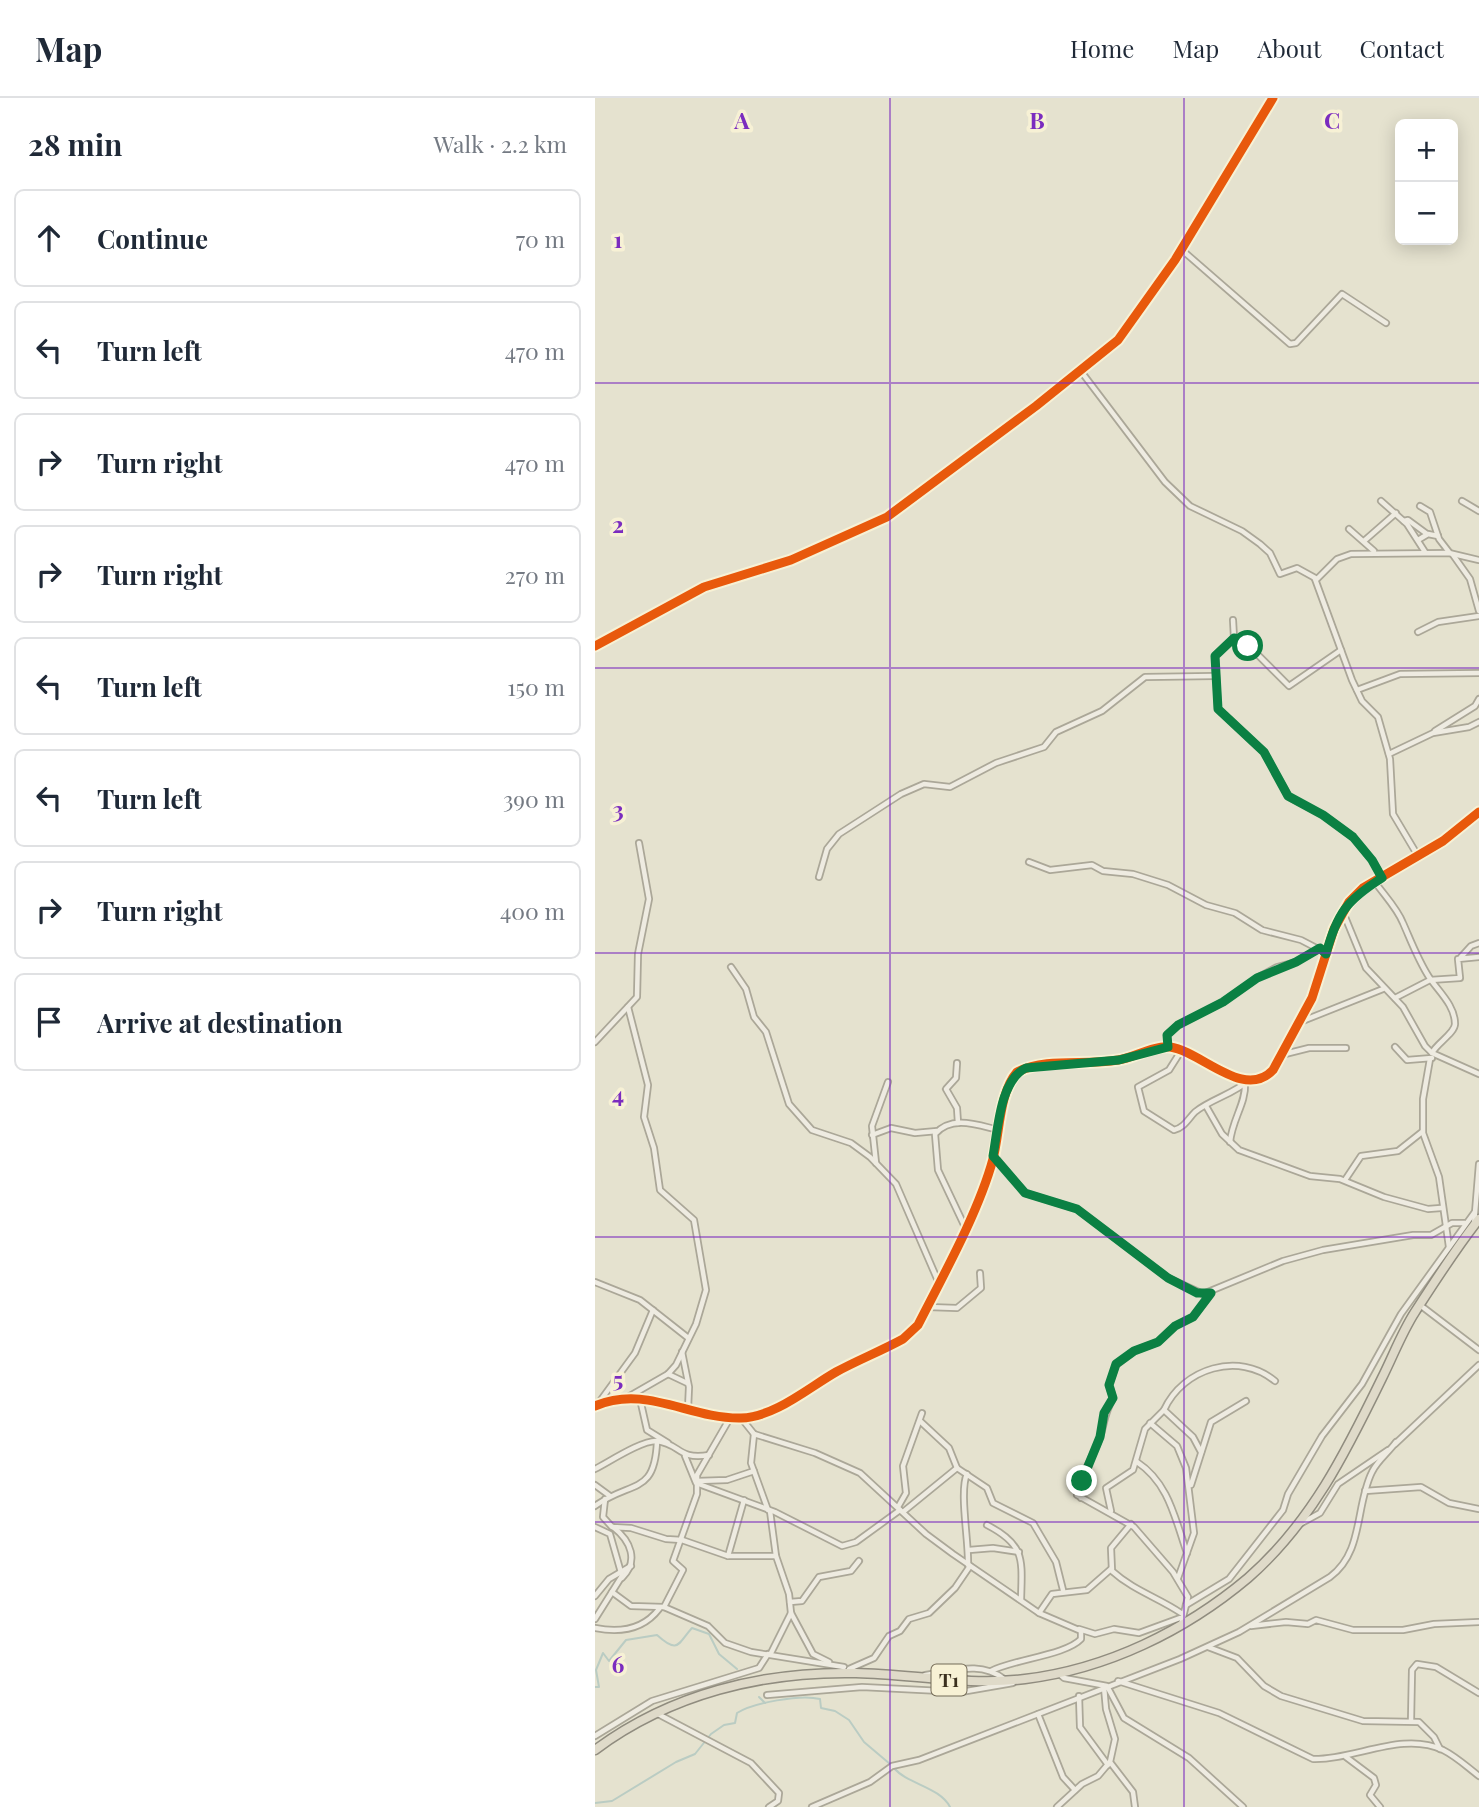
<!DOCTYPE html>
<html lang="en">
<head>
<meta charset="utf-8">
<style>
	:root { --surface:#fff; --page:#f2f2f3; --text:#1f2937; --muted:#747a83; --line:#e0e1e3 }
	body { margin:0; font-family:"Playfair Display",serif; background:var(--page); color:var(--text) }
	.controls { position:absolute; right:21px; top:21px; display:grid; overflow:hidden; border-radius:10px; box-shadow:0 4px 18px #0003 }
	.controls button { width:63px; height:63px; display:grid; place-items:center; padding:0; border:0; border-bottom:2px solid var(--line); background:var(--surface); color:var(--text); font:35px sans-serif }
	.stop { position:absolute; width:21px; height:21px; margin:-16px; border:5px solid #0b8043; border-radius:50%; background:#fff }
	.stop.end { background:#0b8043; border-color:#fff; box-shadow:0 2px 7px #0008 }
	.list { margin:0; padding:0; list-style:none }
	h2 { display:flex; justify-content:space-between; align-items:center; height:91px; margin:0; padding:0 28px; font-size:30px }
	h2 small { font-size:23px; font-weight:400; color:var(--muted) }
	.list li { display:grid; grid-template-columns:46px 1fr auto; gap:21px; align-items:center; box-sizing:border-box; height:98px; margin:0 14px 14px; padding:0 14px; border:2px solid var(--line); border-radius:10px }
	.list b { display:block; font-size:26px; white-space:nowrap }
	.list em { font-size:23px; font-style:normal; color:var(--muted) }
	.icon { flex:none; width:38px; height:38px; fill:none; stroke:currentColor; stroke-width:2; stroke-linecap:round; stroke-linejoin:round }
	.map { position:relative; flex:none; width:884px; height:1709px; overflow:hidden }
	header { display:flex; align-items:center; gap:42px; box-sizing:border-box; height:98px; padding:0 35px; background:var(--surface); border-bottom:2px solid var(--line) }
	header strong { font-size:33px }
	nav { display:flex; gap:38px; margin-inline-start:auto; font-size:24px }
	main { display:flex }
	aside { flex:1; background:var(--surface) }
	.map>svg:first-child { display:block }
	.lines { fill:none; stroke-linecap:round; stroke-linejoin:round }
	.stream { stroke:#baccc3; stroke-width:2 }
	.minor-casing { stroke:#aba798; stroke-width:8 }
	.tertiary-casing { stroke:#aba798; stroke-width:10 }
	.trunk-casing { stroke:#908c7f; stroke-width:11 }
	.minor { stroke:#eeebe1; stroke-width:4.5 }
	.tertiary { stroke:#eeebe1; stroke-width:6 }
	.trunk { stroke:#dfdac9; stroke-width:8 }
	.cycleway-casing { stroke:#f7f1d5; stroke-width:13 }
	.cycleway { stroke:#e8590c; stroke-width:9 }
	.route { stroke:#0b8043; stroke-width:9 }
	.grid { fill:none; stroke:#7b2cbf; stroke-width:2; stroke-opacity:0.55 }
	.labels { text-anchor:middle; stroke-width:7; stroke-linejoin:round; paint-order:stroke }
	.shield { fill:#f7f1d5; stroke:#736a56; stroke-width:2 }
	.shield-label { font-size:19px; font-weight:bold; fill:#3b301f }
	.grid-label { font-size:23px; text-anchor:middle; font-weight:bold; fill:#7b2cbf; stroke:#f7f1d5; stroke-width:7; stroke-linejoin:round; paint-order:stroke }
</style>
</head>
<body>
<header>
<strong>Map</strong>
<nav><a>Home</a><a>Map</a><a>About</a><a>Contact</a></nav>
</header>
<main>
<aside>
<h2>28 min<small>Walk · 2.2 km</small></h2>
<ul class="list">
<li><svg class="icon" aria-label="ahead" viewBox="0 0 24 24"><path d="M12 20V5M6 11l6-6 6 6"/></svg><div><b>Continue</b></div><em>70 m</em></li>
<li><svg class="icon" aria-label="left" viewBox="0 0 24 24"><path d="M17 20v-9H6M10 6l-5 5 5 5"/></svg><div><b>Turn left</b></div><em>470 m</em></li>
<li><svg class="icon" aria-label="right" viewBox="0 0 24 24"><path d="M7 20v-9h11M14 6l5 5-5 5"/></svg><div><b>Turn right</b></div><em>470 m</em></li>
<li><svg class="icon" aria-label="right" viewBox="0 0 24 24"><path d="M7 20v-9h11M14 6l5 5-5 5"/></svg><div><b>Turn right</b></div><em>270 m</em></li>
<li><svg class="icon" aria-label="left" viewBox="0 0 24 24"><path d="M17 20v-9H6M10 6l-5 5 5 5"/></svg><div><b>Turn left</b></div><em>150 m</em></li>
<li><svg class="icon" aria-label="left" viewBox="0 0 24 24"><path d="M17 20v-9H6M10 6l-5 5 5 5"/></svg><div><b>Turn left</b></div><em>390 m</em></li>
<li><svg class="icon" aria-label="right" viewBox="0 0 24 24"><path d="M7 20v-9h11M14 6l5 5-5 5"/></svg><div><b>Turn right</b></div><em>400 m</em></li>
<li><svg class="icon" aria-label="arrive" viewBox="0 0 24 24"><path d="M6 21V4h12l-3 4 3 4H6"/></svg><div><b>Arrive at destination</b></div></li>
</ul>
</aside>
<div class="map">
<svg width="884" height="1709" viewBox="0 0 884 1709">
	<rect width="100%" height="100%" fill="#e5e2cf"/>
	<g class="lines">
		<!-- stream -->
		<g class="stream">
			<path d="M0,1589H4L1,1572L8,1555L14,1563L31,1542L62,1537C84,1557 83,1545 97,1530L114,1536L124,1556L142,1571"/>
			<polyline points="164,1599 170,1605"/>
			<path d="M299,1670C312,1686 345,1689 355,1709"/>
			<path d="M0,1705L17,1703L81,1664L100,1656L116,1636L129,1627L140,1625L142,1615C158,1605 205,1596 225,1601L226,1610L240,1613L254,1622L269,1644L295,1666"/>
		</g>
		<defs>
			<g id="minor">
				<polyline points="587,152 695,246 701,245 747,196 791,225"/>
				<polyline points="485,272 570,384 595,408 647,433 665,446 675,455 685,476 702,470 722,481 742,461 756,456 854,455 884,462"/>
				<polyline points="786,403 812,426 830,454"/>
				<polyline points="867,403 884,413"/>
				<polyline points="825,408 835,414 844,441 854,454"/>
				<polyline points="809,423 813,422 832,436"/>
				<polyline points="754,431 779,453"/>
				<polyline points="823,442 833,436 843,438"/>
				<polyline points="769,443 801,415"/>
				<polyline points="858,457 875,481 884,513"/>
				<polyline points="720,481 757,582 767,603 783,619 795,661 798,716 823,758"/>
				<polyline points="638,522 639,540 620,558 623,611 669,654 694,699 728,717 758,739 777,762 787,779"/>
				<polyline points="823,534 843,524 884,518"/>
				<polyline points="639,540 649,543 694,588 746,552"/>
				<polyline points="0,548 109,489 196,462 292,419 441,308 523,242 580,162 678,0"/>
				<polyline points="762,592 805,576 884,575"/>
				<polyline points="840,633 880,608 884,601"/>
				<polyline points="794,656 838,635 874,629 884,624"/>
				<polyline points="434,764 455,772 497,767 508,773 538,776 573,787 611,807 640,815 667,832 706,842 731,855"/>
				<polyline points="224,779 232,751 244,736 306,696 329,686 355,689 401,665 449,649 461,634 507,613 550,579 619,578"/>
				<path d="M780,784C789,797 802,810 808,825C816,843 823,862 834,879C843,893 860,907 860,926C860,935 841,946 837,955"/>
				<polyline points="748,814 771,870 808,909 830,948 837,955 884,976"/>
				<polyline points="866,859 876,848 884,845"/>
				<polyline points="136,869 151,891 159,919 171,934 194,1006 217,1032 256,1045 275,1059 301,1086 343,1183"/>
				<polyline points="800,900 835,882 865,880 863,861 884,859"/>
				<polyline points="33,909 53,987 49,1019 59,1050 65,1092 99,1122 111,1192 101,1226 81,1267 73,1276 33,1299"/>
				<polyline points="705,924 788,891"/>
				<polyline points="0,944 42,899 43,856 54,801 44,745"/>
				<polyline points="573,949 572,937 583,927 628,904 662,880 682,869 701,864 725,850"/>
				<polyline points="800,949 812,962 837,960"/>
				<path d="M586,953L574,972L543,989L549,1013L579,1032C589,1030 593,1021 600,1014C616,1001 639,996 654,982"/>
				<polyline points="686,957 714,950 751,950"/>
				<polyline points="835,961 828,1001 828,1035 844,1079 854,1149"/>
				<polyline points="362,965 361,980 351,991 362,1010 363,1025"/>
				<polyline points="611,1008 627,1036 644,1052 715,1078 745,1081 789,1099 833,1111 846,1110"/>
				<polyline points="277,1037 296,1030 320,1035 342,1033"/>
				<path d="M635,1044C637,1022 651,1005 650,986"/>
				<polyline points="399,1058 430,1095 482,1111 573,1180 608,1196 688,1163 728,1152 818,1137 836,1137 857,1125 870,1125"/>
				<polyline points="281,1065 277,1028 293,984"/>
				<polyline points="750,1082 766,1058 803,1053 827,1034"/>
				<polyline points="879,1127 884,1066"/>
				<path d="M370,1129L343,1072L340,1036C357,1017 382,1027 404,1032"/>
				<polyline points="0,1184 45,1202 92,1239"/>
				<polyline points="825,1207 884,1252"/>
				<polyline points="333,1209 362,1210 386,1190 385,1175"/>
				<polyline points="87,1254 94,1289 93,1311"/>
				<polyline points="73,1276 92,1285"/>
				<polyline points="45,1301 52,1332 73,1345"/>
				<polyline points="5,1303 40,1255 58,1212"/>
				<path d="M147,1321L159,1336L220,1355L265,1375L331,1436L358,1456L444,1515L486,1533V1541C471,1557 420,1561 396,1573"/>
				<polyline points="325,1323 354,1350 362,1370 392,1390 398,1405 438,1425 461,1464 468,1492"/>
				<polyline points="555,1325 582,1348 591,1370 599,1435 583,1480"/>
				<polyline points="159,1336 156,1365 173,1412"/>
				<polyline points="800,1346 884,1267"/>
				<path d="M606,1354L598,1339L569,1312C588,1270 644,1253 680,1283"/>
				<polyline points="90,1358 101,1385 180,1414 247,1448 261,1444 305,1412"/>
				<path d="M542,1364C574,1385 580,1421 592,1455"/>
				<path d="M0,1371C14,1364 47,1342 62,1343C86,1346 82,1362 114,1357"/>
				<path d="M372,1376C364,1393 374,1444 373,1467"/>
				<polyline points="102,1383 132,1382 159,1373"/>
				<polyline points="0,1387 15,1398"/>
				<polyline points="596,1387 616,1324 651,1303"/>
				<polyline points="770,1393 826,1389 854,1405 884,1411"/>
				<polyline points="482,1397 539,1429 578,1474 593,1499 586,1527"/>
				<path d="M486,1400C483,1378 497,1362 504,1342C510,1326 508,1318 518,1300L514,1287L521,1267L539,1253L563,1244L580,1228L598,1219L616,1196"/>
				<polyline points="10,1401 8,1419 17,1429 36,1430 71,1441 87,1442 133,1458 181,1458"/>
				<path d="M0,1408C36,1382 60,1398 62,1343"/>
				<polyline points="303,1409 311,1395 308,1368 327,1315"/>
				<polyline points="175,1413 181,1458 194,1496 196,1515 218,1556 234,1564"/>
				<polyline points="516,1413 511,1390 538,1372 550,1331 569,1312"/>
				<polyline points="308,1414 362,1370"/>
				<path d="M536,1426L516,1450L517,1473C538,1492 564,1500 586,1515"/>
				<path d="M392,1427C431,1447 427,1462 426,1502"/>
				<polyline points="703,1427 725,1415 743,1386 793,1352"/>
				<polyline points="0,1429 15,1436 27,1478 0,1521"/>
				<path d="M18,1429C36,1443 44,1463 27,1480"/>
				<polyline points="374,1452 398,1450 424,1454"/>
				<polyline points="133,1458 149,1402"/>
				<polyline points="17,1494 36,1508 69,1509 113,1528 130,1545 156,1554 249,1569"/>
				<polyline points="0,1498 14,1481 36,1468"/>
				<polyline points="195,1504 207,1503 224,1479 256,1473 264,1463"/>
				<polyline points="591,1507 634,1481 688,1412 693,1396 727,1338 767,1286 806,1216 879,1115"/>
				<polyline points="69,1509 88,1472 78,1463 102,1396 102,1377 135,1320"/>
				<polyline points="444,1515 457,1496 492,1492 516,1471"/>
				<polyline points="656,1528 691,1524 713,1526 721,1522 758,1532 808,1532 839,1526 884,1524"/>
				<path d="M0,1530C25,1535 48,1532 64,1511"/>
				<polyline points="484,1531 500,1536 519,1531 544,1535 585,1520"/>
				<polyline points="613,1549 642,1560 669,1588 686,1598 768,1623 824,1624 839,1639 845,1651"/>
				<polyline points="176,1555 196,1515"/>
				<polyline points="254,1571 279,1560 294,1538 305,1533 314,1521 334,1515 360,1490 375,1468"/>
				<polyline points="463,1575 469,1580 512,1588 529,1620 594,1660 648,1709"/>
				<path d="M330,1577C357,1574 384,1562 409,1581"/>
				<path d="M523,1583L624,1615L718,1661C760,1662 807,1633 848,1652C862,1659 872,1669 884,1678"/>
				<polyline points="509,1589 511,1611 520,1641 515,1664 538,1694 540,1709"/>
				<polyline points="172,1597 267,1589 366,1594 418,1585"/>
				<polyline points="484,1598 485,1629 513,1667"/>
				<polyline points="63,1616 156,1665 184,1695 183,1703 174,1709"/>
				<polyline points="443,1616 468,1679 480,1692"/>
				<polyline points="816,1623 817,1572 822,1566 841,1569 884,1595"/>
				<polyline points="0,1638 57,1603 164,1570 173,1556"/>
				<polyline points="751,1659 779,1680 781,1687 775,1697 785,1709"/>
				<path d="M217,1709L275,1684L297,1668L324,1662L585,1561L644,1534L735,1479C769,1454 760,1408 777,1374C782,1363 794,1354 801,1344"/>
				<polyline points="462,1709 487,1686 503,1678 514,1665"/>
			</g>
			<path id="tertiary" d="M0,1308C51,1286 94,1321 146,1320C180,1319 213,1290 241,1274C263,1262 286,1253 308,1241L323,1227C348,1178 384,1113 398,1061C405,1034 404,995 422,974C453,959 490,968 523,962C539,960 558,947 575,949C606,953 649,1003 678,972L717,900L739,831L754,804L768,790L848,743L884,714"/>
			<path id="trunk" d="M0,1652C75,1596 168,1573 261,1575C317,1576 373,1588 430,1581C512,1571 590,1533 653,1480C716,1425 751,1354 787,1280C798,1258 807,1234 820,1214C840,1183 861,1150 884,1121"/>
		</defs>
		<!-- minor casing -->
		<use href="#minor" class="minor-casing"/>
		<!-- tertiary casing -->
		<use href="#tertiary" class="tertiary-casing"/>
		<!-- trunk casing -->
		<use href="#trunk" class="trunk-casing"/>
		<!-- minor -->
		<use href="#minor" class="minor"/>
		<!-- tertiary -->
		<use href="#tertiary" class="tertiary"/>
		<!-- trunk -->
		<use href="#trunk" class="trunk"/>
		<defs>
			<g id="cycleway">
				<polyline points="0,548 109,489 196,462 292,419 441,308 523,242 580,162 678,0"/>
				<path d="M0,1308C51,1286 94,1321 146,1320C180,1319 213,1290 241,1274C263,1262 286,1253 308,1241L323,1227C348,1178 384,1113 398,1061C405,1034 404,995 422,974C453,959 490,968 523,962C539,960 558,947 575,949C606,953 649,1003 678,972L717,900L739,831L754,804L768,790L848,743L884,714"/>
			</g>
		</defs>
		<!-- cycleway casing -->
		<use href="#cycleway" class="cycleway-casing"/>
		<!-- cycleway -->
		<use href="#cycleway" class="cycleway"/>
	</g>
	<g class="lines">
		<!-- route -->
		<path class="route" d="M487,1383L505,1339L509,1315L518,1300L514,1287L521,1266L539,1253L563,1244L580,1228L598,1219L616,1195H602L573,1180L482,1111L430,1095L398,1058C403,1031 405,982 431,970L524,962L573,949L572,937L583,927L628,904L662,880L701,864L725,850L731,856C742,815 752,802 787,780L777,762L758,739L728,717L693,698L669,654L623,611L620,558L639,540L646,541L653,548"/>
	</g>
	<!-- grid -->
	<path class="grid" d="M295,0V1709M589,0V1709M0,285H884M0,570H884M0,855H884M0,1139H884M0,1424H884"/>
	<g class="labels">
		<!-- shield labels -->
		<rect class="shield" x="336.5" y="1566.5" width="35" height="31" rx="5"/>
		<g class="shield-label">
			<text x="354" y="1589">T1</text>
		</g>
	</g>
	<g class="grid-label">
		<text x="147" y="31">A</text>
		<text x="442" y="31">B</text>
		<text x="737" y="31">C</text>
		<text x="23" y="150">1</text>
		<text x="23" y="435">2</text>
		<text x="23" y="720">3</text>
		<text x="23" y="1005">4</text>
		<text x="23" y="1290">5</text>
		<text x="23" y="1575">6</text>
	</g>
</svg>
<div class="controls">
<button>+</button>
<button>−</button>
</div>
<div class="stop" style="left:653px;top:548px"></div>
<div class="stop end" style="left:487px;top:1383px"></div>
</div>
</main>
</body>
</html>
